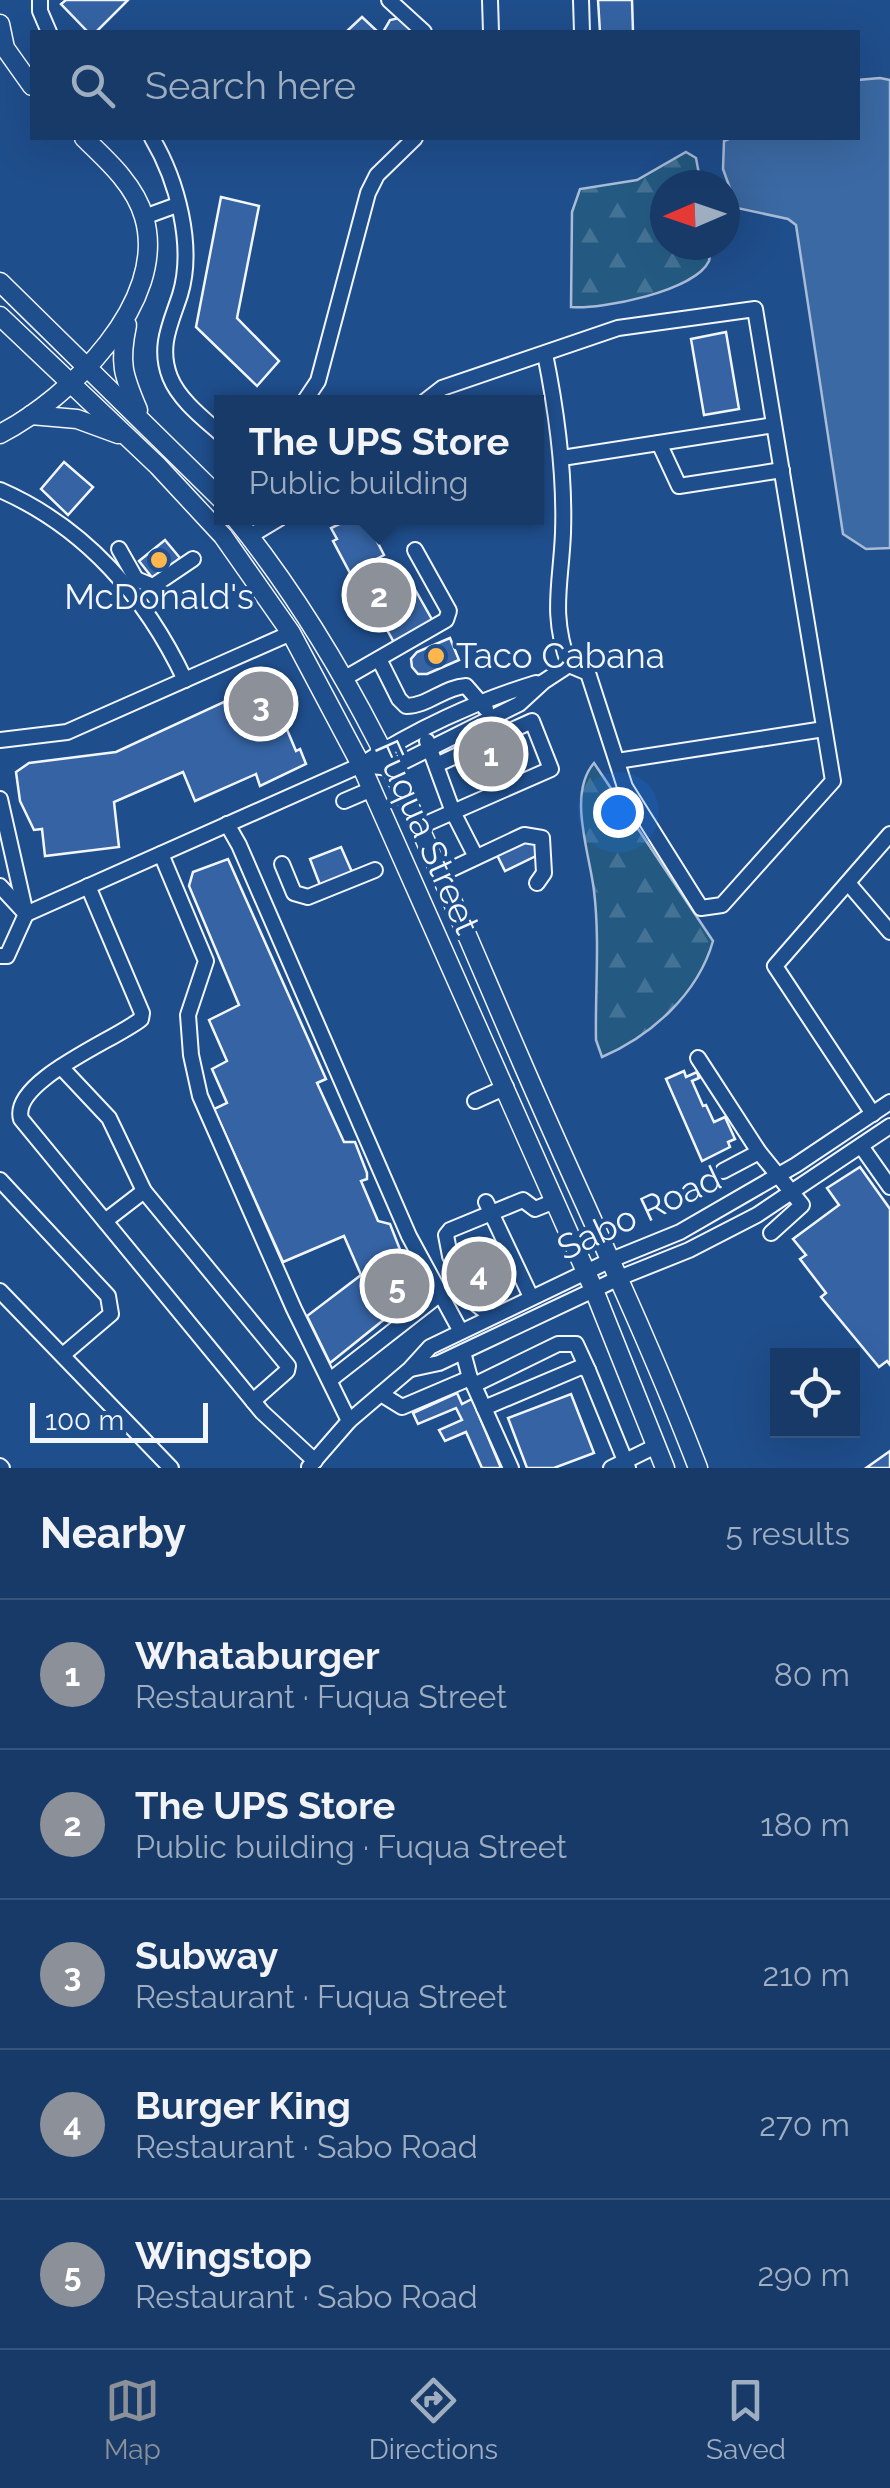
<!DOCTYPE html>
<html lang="en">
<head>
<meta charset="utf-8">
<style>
	:root { --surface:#173a69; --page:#20416f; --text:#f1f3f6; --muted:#9eadc0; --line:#36547d; --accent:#8c9099 }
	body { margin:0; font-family:Raleway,sans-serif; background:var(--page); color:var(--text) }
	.controls { position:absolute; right:30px; bottom:30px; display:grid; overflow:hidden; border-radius:0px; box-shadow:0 10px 40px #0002 }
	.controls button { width:90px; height:90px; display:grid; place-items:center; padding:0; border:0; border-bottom:2px solid var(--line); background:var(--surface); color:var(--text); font:50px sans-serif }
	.compass { position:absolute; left:650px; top:170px; width:90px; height:90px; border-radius:50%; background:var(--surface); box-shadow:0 10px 40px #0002; rotate:268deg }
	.scale { position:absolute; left:30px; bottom:25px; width:178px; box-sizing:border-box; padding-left:10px; border:5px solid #f2f6ff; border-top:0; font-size:28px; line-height:35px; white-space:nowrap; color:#f2f6ff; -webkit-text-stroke:8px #1f4e8c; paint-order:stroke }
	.you { position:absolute; left:618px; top:812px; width:35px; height:35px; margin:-25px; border:8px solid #fff; border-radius:50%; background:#1a73e8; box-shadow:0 0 0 15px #1a73e833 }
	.badge { display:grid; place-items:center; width:65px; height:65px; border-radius:50%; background:var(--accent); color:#fff; font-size:32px; font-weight:700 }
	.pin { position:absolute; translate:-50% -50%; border:5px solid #fff; box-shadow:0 2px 10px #0006 }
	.popup { position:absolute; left:214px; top:395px; width:330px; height:130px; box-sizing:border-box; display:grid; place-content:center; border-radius:0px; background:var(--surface); filter:drop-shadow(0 2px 8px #0005); font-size:32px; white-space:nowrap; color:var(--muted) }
	.popup b { font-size:38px; color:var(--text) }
	.popup::after { content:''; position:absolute; left:50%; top:100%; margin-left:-20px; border:20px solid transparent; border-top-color:var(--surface) }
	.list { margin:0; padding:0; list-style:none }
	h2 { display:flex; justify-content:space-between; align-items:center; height:130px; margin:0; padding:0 40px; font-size:42px }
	h2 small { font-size:32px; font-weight:400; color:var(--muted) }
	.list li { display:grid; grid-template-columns:65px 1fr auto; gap:30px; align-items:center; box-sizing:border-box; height:150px; padding:0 40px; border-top:2px solid var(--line) }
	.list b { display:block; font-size:38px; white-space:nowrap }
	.list p { margin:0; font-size:32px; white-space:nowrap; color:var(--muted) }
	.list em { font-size:32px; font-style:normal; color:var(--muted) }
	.icon { flex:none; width:55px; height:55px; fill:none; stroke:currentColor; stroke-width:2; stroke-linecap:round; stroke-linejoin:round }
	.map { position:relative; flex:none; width:890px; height:1468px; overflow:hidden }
	.search { position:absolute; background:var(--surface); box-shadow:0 10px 40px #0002; left:30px; right:30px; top:30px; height:110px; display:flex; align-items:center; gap:25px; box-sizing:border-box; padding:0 35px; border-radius:0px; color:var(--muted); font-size:38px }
	.sheet { height:880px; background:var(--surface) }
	nav { display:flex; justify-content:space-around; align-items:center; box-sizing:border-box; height:140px; border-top:2px solid var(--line); background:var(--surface); font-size:28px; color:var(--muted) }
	nav a { display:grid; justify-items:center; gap:5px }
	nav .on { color:var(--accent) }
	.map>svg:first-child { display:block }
	.forest { fill:url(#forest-firs); stroke:#a8bbd7; stroke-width:2.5 }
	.water { fill:#3b69a3; stroke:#a8bbd7; stroke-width:2.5 }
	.building { fill:#3563a3; stroke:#f2f6ff; stroke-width:2.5 }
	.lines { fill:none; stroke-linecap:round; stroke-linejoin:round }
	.minor-casing { stroke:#f2f6ff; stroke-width:18 }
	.major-casing { stroke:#f2f6ff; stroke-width:21 }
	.minor { stroke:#1f4e8c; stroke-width:14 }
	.major { stroke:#1f4e8c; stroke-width:18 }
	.poi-dot { fill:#ffb74d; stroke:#1f4e8c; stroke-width:4 }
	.labels { text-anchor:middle; stroke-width:8; stroke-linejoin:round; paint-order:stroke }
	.poi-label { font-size:35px; fill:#f2f6ff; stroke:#1f4e8c }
	.street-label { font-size:35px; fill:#f2f6ff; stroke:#1f4e8c }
</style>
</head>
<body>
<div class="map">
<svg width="890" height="1468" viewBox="0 0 890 1468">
	<defs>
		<pattern id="forest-firs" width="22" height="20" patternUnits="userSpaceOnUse" patternTransform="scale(2.5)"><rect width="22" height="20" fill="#245a82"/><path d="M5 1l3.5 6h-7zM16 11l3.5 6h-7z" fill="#447295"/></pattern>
	</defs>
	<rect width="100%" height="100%" fill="#1f4e8c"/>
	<!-- forest -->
	<g class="forest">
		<path d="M686,152L696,158L701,185H665V245H710C710,248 710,258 709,261C695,291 601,310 571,307L572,212L580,189L637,180Z"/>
		<path d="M594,763L713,941C698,994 651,1036 602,1057L596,1040C595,991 600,940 594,891C590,854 567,794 594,763Z"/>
	</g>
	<!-- water -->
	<polygon class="water" points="880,78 890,80 890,548 866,549 843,534 796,225 788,219 737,208 723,169 724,141 731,138 858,138 858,80"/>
	<!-- building -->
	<g class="building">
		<polygon points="66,0 128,0 96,32 88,32 61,4"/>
		<polygon points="598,0 632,0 633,32 600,32"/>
		<polygon points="362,17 378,32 346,32"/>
		<polygon points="399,18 414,32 383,32 390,20"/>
		<polygon points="221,197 259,206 237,318 279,361 257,386 196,327"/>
		<polygon points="726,332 739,409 704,415 691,339"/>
		<polygon points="64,462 93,487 68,515 41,489"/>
		<polygon points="352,518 365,518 384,555 350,573 333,541 337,539 331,528"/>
		<polygon points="165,540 180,558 154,580 139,561"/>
		<polygon points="404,570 434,623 396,646 366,592"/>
		<polygon points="450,638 459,660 427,674 418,674 412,667 411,659 417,652"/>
		<polygon points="267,682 296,751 300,749 306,764 260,786 256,774 195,801 183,772 114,802 119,847 45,856 42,829 34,830 20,801 16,772 29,763 116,752"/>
		<polygon points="514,732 521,748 463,777 456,760"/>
		<polygon points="532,838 540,854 505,871 497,855"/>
		<polygon points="341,847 352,872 320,885 310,859"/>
		<polygon points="228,859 326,1079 317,1083 344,1142 355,1142 367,1173 367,1179 361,1181 378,1221 390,1224 417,1293 330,1363 307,1316 361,1275 344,1236 283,1262 214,1109 227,1103 212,1069 227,1061 209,1020 239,1005 189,886 193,872"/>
		<polygon points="684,1071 686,1077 697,1072 699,1078 692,1081 703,1106 706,1105 714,1122 725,1117 735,1139 728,1142 730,1147 702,1161 666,1079"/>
		<polygon points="860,1167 890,1209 890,1365 887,1361 879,1367 821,1297 826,1293 800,1259 806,1255 793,1239 839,1205 827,1188"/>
		<polygon points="457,1393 462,1404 472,1399 501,1468 482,1468 466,1432 445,1441 439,1430 462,1420 456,1408 418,1424 413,1413"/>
		<polygon points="571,1394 594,1453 554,1468 527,1468 508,1418"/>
		<polygon points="890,1451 890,1468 866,1468"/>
	</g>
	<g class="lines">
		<defs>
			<g id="minor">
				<polyline points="40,0 40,11 49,32"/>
				<polyline points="389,0 424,32"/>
				<polyline points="490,0 491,32"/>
				<polyline points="581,0 582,32"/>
				<path d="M152,138C177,180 195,246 180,295C171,323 158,346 170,377C179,400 204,419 222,435"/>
				<polyline points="144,217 177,205"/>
				<path d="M545,354C557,413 565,472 563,533C561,584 550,614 569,665"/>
				<polyline points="304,402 318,381 368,193 377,175 415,138"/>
				<polyline points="659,443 679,486 782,470"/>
				<polyline points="562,458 774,425"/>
				<path d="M0,490C85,527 146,597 185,680"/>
				<polyline points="250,536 280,518"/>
				<polyline points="119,549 136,579 153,586 193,559"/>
				<path d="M379,659L399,699L406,706C428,706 444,687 466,686L486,709"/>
				<polyline points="345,678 446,620 449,611 415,550"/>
				<polyline points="0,740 67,732 291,633"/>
				<polyline points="427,741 453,812 551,769 532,721 436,765"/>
				<polyline points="617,761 824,729"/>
				<polyline points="361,765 391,768 519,704 543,682 569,665 588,673 625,787 701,908 722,905 833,781 755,309 618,328 442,388 424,402"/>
				<polyline points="0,799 26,914 7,956 0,956"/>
				<polyline points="344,801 372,789"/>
				<polyline points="227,824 239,845 409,1236 460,1330"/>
				<polyline points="419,827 453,812 476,857"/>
				<polyline points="161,854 206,961 188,1015 191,1055 200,1096 294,1309 349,1421"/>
				<polyline points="282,864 294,893 308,897 375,870"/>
				<polyline points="441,874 524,835 542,838 544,873 537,883"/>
				<polyline points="848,883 890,932"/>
				<path d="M0,886L26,914L361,765C413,730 477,701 536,683"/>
				<path d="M88,886L142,1013L141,1019C117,1039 10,1081 21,1119L262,1412L315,1461"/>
				<polyline points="698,1058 759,1152 802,1205 771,1233"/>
				<polyline points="61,1067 109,1118 144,1191 288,1366 287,1371 253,1401"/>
				<polyline points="475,1101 506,1087"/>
				<polyline points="873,1114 775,966 890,834"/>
				<polyline points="861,1146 890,1187"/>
				<polyline points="723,1171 759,1152"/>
				<polyline points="0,1180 108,1296 111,1314 64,1354"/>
				<polyline points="486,1202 531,1297"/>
				<polyline points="105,1221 144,1191"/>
				<polyline points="0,1291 171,1468"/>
				<polyline points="491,1316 470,1299 450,1256 446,1235 450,1230 523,1200 535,1209 555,1201"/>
				<polyline points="411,1369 439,1363 619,1278 689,1250 757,1215 890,1126"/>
				<polyline points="471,1379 511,1468"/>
				<polyline points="330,1380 439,1295"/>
				<polyline points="474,1385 558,1344 576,1344 588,1370"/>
				<polyline points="381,1394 402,1407 470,1378 463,1352"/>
				<polyline points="484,1408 581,1367 588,1370 628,1468"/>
				<polyline points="0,1466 2,1468"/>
				<polyline points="309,1467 349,1421 410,1369 430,1347 611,1260 680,1232 796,1165 890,1102"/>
				<polyline points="611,1468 656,1446"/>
			</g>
			<g id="major">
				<polyline points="0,24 5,48 32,86"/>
				<polyline points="0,282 222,500"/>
				<polyline points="0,316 158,466 223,536 291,633 361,765 594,1290 665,1468"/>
				<path d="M127,325C119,363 123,375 138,410"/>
				<polyline points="31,415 77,419 118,434"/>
				<path d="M0,434C69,398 169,302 144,217C135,185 107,160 84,138"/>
				<path d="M235,518C367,681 437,868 520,1058C579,1195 645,1329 698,1468"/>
			</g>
		</defs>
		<!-- minor casing -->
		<use href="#minor" class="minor-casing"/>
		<!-- major casing -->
		<use href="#major" class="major-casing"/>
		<!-- minor -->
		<use href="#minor" class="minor"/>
		<!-- major -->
		<use href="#major" class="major"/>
	</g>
	<!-- markers -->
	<g class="poi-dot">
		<circle cx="159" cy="560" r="10"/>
		<circle cx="436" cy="656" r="10"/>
	</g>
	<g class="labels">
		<!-- poi labels -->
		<g class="poi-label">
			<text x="159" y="609">McDonald's</text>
			<text x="456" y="668" text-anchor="start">Taco Cabana</text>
		</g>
		<!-- street labels -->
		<g class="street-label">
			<text transform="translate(427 837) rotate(66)" y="12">Fuqua Street</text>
			<text transform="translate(639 1213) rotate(-25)" y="12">Sabo Road</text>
		</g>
	</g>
</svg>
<div class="controls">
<button><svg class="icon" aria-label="locate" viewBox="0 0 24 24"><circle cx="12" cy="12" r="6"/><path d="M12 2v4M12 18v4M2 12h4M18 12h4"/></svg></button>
</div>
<svg class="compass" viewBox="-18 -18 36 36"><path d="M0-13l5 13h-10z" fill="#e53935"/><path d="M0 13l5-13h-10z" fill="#9eadc0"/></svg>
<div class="scale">100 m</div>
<div class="you"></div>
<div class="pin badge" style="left:491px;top:754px">1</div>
<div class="pin badge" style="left:379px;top:595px">2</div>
<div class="popup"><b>The UPS Store</b>Public building</div>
<div class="pin badge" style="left:261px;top:704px">3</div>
<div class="pin badge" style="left:479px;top:1274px">4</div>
<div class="pin badge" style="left:397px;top:1286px">5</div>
<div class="search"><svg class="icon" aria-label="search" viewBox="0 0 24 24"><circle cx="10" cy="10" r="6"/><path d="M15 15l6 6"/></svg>Search here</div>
</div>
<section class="sheet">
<h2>Nearby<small>5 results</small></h2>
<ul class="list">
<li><span class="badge">1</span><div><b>Whataburger</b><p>Restaurant · Fuqua Street</p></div><em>80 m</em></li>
<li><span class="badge">2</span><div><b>The UPS Store</b><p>Public building · Fuqua Street</p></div><em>180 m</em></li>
<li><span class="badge">3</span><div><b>Subway</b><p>Restaurant · Fuqua Street</p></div><em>210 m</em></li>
<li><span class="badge">4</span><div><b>Burger King</b><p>Restaurant · Sabo Road</p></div><em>270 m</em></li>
<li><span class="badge">5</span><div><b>Wingstop</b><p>Restaurant · Sabo Road</p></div><em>290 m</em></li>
</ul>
</section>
<nav>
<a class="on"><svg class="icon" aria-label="map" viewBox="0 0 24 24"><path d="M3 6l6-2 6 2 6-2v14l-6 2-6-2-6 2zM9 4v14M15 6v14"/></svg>Map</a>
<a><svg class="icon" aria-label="directions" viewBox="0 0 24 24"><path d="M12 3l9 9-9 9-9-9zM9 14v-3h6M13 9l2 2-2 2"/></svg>Directions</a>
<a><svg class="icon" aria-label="saved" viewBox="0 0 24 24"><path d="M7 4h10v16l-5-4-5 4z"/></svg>Saved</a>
</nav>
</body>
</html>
